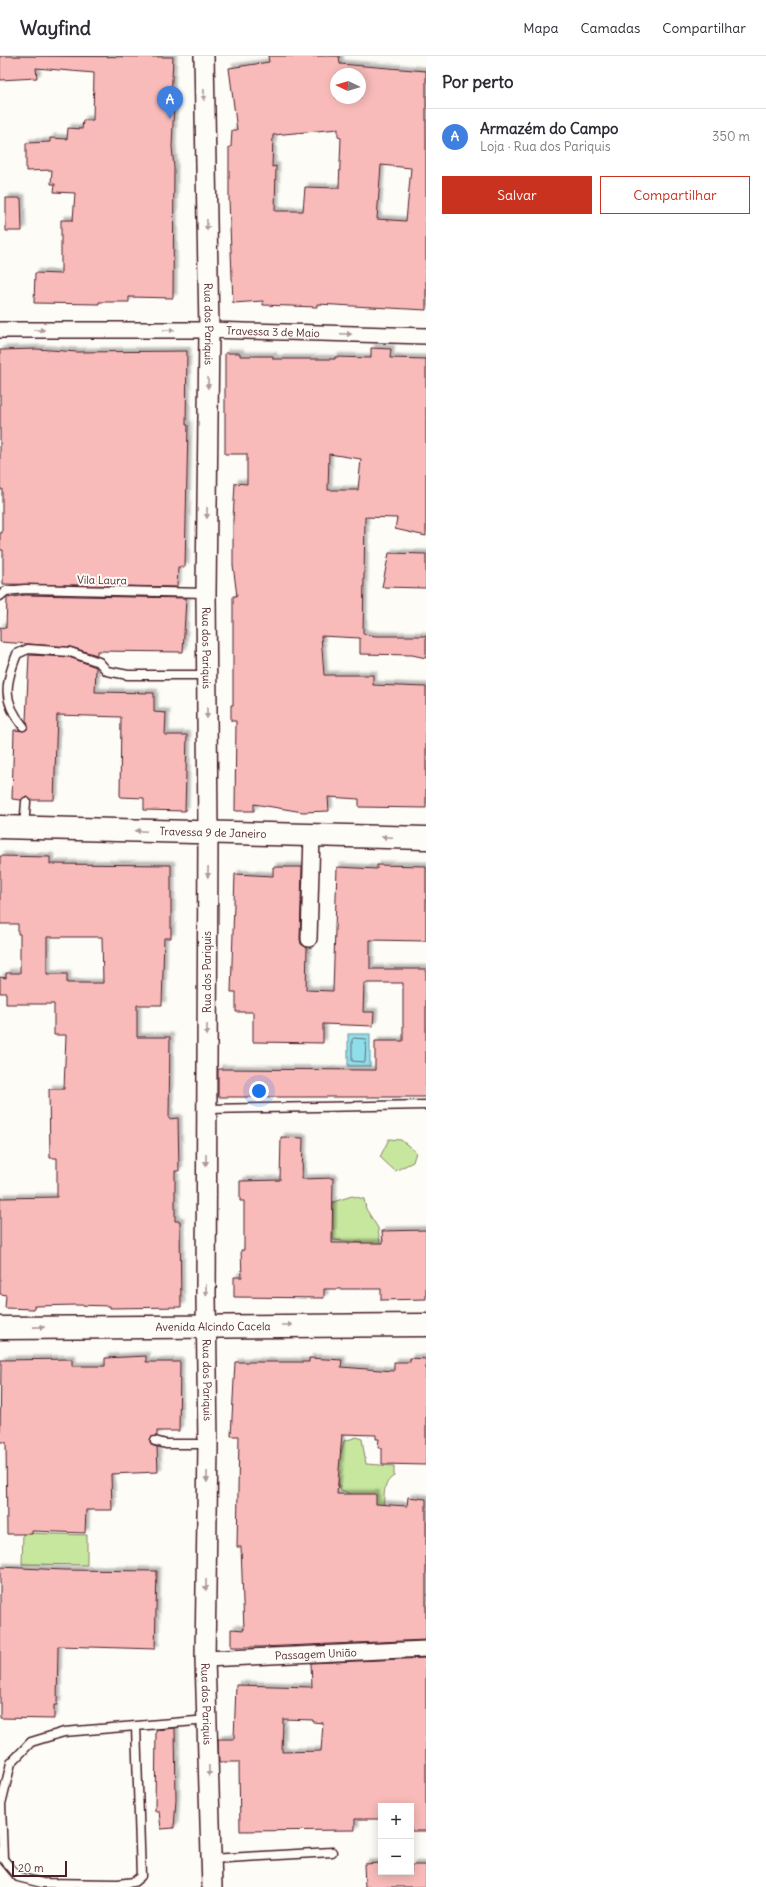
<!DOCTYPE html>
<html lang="pt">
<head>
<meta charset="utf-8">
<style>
	:root { --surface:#fff; --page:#f7f7f7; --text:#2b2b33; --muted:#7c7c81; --line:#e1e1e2; --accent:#c8321e }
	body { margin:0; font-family:Delius,sans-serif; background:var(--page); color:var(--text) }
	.controls { position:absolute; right:12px; bottom:12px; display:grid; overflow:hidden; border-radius:0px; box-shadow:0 2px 10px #0003 }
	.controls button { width:36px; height:36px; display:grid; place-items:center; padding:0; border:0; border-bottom:1px solid var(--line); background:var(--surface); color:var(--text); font:20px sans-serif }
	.compass { position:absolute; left:330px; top:12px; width:36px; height:36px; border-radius:50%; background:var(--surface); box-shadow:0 2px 10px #0003; rotate:274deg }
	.scale { position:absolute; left:12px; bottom:10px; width:55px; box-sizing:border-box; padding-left:4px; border:2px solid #4a1f2b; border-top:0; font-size:11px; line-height:14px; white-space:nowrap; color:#4a1f2b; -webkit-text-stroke:3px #fdfcf7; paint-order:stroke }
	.you { position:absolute; left:259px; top:1035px; width:14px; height:14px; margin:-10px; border:3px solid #fff; border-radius:50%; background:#1a73e8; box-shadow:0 0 0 6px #1a73e833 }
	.badge { display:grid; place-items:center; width:26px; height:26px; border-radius:50%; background:var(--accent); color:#fff; font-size:13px; font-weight:700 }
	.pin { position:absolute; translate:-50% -33px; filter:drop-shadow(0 1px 2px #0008) }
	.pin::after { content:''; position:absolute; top:21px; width:14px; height:12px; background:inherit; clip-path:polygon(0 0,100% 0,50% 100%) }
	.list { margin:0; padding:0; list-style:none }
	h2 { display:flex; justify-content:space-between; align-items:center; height:52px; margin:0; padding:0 16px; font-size:17px }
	h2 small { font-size:13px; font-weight:400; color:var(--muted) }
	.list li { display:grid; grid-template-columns:26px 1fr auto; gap:12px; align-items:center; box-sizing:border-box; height:56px; padding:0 16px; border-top:1px solid var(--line) }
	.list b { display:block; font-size:15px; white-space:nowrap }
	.list p { margin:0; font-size:13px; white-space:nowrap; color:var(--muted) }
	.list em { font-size:13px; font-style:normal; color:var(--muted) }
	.actions { display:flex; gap:8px; padding:12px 16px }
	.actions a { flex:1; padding:9px 0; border:1px solid var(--accent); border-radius:0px; text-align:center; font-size:14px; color:var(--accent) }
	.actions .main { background:var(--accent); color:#fff }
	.map { position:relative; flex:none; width:426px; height:1831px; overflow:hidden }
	header { display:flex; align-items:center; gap:24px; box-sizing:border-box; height:56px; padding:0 20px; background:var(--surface); border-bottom:1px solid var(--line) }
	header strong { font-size:19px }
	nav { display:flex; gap:22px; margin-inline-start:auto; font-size:14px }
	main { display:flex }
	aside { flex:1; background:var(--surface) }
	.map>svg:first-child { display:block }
	.green { fill:#c7e79f; stroke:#888365 }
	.water { fill:#8fdfeb; stroke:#73929e }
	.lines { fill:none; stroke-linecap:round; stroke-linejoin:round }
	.shore { stroke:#666c78; stroke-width:1 }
	.building { fill:#f8bbb9; stroke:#4a1f2b; fill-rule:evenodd; filter:url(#shadow) }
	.service-casing { stroke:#4a1f2b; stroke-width:11 }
	.minor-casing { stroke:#4a1f2b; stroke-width:18 }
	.tertiary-casing { stroke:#4a1f2b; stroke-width:22 }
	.secondary-casing { stroke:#4a1f2b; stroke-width:25 }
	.service { stroke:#fdfcf7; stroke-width:8 }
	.minor { stroke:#fdfcf7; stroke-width:15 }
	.tertiary { stroke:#fdfcf7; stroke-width:19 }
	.secondary { stroke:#fdfcf7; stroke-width:22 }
	.oneway { fill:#ac999b }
	.labels { text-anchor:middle; stroke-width:4; stroke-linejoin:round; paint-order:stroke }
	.street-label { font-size:11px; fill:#4a1f2b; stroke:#fdfcf7 }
</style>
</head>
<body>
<header>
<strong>Wayfind</strong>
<nav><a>Mapa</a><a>Camadas</a><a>Compartilhar</a></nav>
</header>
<main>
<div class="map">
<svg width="426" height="1831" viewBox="0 0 426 1831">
	<defs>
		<filter id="shadow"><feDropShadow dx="3.5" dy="-3.5" stdDeviation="1" flood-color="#0004"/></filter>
	</defs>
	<rect width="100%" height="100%" fill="#fdfcf7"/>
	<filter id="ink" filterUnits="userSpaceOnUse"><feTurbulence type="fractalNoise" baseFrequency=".025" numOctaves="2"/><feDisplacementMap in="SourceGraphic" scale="8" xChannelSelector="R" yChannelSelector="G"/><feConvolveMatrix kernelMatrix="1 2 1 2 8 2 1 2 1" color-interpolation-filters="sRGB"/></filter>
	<g filter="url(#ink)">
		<!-- green -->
		<g class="green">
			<polygon points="389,1083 401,1084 416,1096 413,1106 395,1115 380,1101"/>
			<polygon points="352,1140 364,1143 366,1153 378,1172 380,1187 373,1192 363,1187 333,1184 333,1146"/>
			<path d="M357,1381L362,1383L366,1408L394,1410V1420C382,1427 385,1439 383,1452L339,1433L338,1408L344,1385Z"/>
			<polygon points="23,1477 87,1479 87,1509 22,1508"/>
		</g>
		<!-- water -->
		<rect class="water" x="348" y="978" width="22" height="32"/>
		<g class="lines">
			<!-- shore -->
			<polygon class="shore" points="354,982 366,983 365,1006 352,1005 352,984"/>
		</g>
		<!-- building -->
		<g class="building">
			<polygon points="0,0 173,1 171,44 174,44 172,91 174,112 173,242 129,241 129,246 99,246 99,248 34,247 35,217 61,218 61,164 73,164 75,137 54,136 55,128 51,128 52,114 26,115 26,87 50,86 50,82 67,83 68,72 82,73 83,64 93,64 94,17 36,12 37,22 0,24"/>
			<path d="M268,0H339L340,8L426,15V254L317,248V251L263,249V245L233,247L229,143V91H231L232,74H237L229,12L269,6ZM336,18H360V42H336ZM338,73V81L341,82L339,132L305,131L303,155H275L276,110L272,111L273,79ZM381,109L411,112L406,165L377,163Z"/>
			<polygon points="6,142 21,142 22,175 6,175"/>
			<path d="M371,292L391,293L390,302L426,303V480L395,473L397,462L365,461L363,578L376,580H426V602L412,599L360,598V582L321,580L324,619H373V629L426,631V752L359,751V743L328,741L329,755L303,756L254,748V755H235L236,665H231V649H233V540H237L233,509V464L235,427L247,428V398H225V297H240V300H273V303H335V301L371,302ZM329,398L361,403L358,434H328Z"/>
			<polygon points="37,293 77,296 187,295 186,369 188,369 185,511 178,511 177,531 3,528 3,494 0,494 0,477 2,477 2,433 0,433 0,294"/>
			<polygon points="389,497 426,498 426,532 382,531"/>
			<polygon points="25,539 186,542 183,596 97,595 97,599 70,591 0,586 0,571 6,572 7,542"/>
			<polygon points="29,599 69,601 96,611 95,636 154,637 154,656 166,657 165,679 187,679 185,755 144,754 144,742 120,741 121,661 57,659 54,744 31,744 26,741 21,744 12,743 14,674 24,675 28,670 26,665"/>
			<path d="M0,800L50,801V808L171,809V882H164L162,949H137V981H170L169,1063L178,1062L179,1115H175V1165H180L181,1251L110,1252V1250L77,1249L34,1250V1253L5,1252L6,1239L0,1238V1142L57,1141V1102H50L49,1033H64L66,979H54V948H6V937H0V921L6,922V917H20V878H18V868H0ZM47,881H102L103,927H67V918H47Z"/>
			<polygon points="377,809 426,810 426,885 370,884 370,913 426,913 426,1041 218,1041 218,1013 375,1014 375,985 403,985 403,927 364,927 363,956 374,956 373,970 323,968 323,987 253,986 253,956 236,956 236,936 231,936 235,818 273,820 273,811 302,811 300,883 301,888 307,892 306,934 333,935 337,811 377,813"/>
			<polygon points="281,1081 303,1082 302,1123 333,1122 332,1187 383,1187 382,1175 426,1174 426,1243 381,1244 381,1233 324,1233 324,1242 234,1241 234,1221 242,1221 241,1194 244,1194 244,1145 240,1145 240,1125 280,1124"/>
			<polygon points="146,1300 146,1306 180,1306 179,1375 157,1375 157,1380 151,1381 150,1384 151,1389 157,1391 158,1416 111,1418 112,1454 86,1454 85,1477 32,1475 32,1478 7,1478 6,1386 0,1386 1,1304 72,1303 72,1310 105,1310 105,1302"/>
			<polygon points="309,1302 342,1304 341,1311 394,1315 394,1306 410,1306 410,1302 426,1303 426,1409 382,1408 382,1392 378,1392 379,1383 376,1383 376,1379 342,1378 337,1438 376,1438 376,1448 407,1450 408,1441 426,1443 426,1584 260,1591 231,1591 231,1573 244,1574 241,1491 237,1491 239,1380 231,1380 235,1306 309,1306"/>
			<polygon points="0,1511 64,1514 157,1515 155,1593 58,1590 57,1649 54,1649 54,1663 0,1662"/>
			<path d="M426,1602V1775H411V1750H381V1763H355V1774L240,1775L239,1706H219L218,1683H234L236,1629L312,1631L311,1607ZM283,1663L313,1664V1666L323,1667L321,1695L282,1696Z"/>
			<polygon points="175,1672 176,1743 174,1772 161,1773 159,1755 155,1755 156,1674"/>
			<polygon points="381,1807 381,1816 411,1816 411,1809 426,1809 426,1831 365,1831 364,1808"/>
		</g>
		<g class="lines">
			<defs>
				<g id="service">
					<polyline points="0,540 6,535 25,533 206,537"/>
					<path d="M23,670C2,645 5,628 17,598L28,593L70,596L99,606L107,615L128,619H207"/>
					<polyline points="24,771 26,746"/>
					<polyline points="207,1053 426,1049"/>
					<polyline points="155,1385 166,1388 208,1388"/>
					<polyline points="136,1670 141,1820 134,1826 118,1828 42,1827 18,1821 3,1803 1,1748 11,1707 31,1686 64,1676 208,1664"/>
					<polyline points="211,1803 332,1796"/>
				</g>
				<g id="minor">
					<path id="s1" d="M0,274H209L426,280"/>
					<polyline points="309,883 312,779"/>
					<path id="s2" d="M205,1603L426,1593"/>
				</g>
				<g id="tertiary">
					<path id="s3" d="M204,0L209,274L206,537L208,777L206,1240L208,1388L205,1603L212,1831"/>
				</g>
				<g id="secondary">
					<path id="s4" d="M0,771L426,782"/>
					<path id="s5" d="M0,1272L426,1269"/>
				</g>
			</defs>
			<!-- service casing -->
			<use href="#service" class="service-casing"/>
			<!-- minor casing -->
			<use href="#minor" class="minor-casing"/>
			<!-- tertiary casing -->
			<use href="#tertiary" class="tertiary-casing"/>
			<!-- secondary casing -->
			<use href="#secondary" class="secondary-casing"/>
			<!-- service -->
			<use href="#service" class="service"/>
			<!-- minor -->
			<use href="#minor" class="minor"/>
			<!-- tertiary -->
			<use href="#tertiary" class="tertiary"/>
			<!-- secondary -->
			<use href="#secondary" class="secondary"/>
		</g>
		<!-- one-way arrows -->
		<defs><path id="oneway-solid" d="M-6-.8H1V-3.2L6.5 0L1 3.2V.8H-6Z"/></defs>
		<g class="oneway">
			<use href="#oneway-solid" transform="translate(204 39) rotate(89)"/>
			<use href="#oneway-solid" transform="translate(207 169) rotate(89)"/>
			<use href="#oneway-solid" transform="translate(39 274)"/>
			<use href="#oneway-solid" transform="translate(169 274)"/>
			<use href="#oneway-solid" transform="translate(346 278) rotate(2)"/>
			<use href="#oneway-solid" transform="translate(208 327) rotate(91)"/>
			<use href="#oneway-solid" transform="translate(207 457) rotate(91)"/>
			<use href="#oneway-solid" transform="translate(207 657) rotate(90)"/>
			<use href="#oneway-solid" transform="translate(141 775) rotate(-178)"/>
			<use href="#oneway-solid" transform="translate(387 781) rotate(-178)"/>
			<use href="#oneway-solid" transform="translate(208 816) rotate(91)"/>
			<use href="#oneway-solid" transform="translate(207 974) rotate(90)"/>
			<use href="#oneway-solid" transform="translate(206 1104) rotate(90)"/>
			<use href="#oneway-solid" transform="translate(206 1234) rotate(90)"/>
			<use href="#oneway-solid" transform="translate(287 1269)"/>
			<use href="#oneway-solid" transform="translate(39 1271) rotate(-1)"/>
			<use href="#oneway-solid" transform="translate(207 1421) rotate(91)"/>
			<use href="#oneway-solid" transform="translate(206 1529) rotate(91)"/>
			<use href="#oneway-solid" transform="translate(209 1715) rotate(89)"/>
		</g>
	</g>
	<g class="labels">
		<!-- street labels -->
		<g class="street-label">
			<text dy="4" stroke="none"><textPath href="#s3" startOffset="268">Rua dos Pariquis</textPath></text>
			<text dy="4" stroke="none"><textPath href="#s1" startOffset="273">Travessa 3 de Maio</textPath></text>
			<text transform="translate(102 524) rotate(1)" y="4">Vila Laura</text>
			<text dy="4" stroke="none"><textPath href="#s3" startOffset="592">Rua dos Pariquis</textPath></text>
			<text dy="4" stroke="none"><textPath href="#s4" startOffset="213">Travessa 9 de Janeiro</textPath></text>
			<text transform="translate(207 916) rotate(-90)" y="4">Rua dos Pariquis</text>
			<text dy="4" stroke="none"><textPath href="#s5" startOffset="213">Avenida Alcindo Cacela</textPath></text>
			<text dy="4" stroke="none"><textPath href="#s3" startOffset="1324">Rua dos Pariquis</textPath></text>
			<text dy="4" stroke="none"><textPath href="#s2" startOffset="111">Passagem União</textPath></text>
			<text dy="4" stroke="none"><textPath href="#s3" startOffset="1648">Rua dos Pariquis</textPath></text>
		</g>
	</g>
</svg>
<div class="controls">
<button>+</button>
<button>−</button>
</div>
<svg class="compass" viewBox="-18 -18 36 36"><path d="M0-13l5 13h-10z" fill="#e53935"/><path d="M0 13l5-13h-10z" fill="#7c7c81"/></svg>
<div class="scale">20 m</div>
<div class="you"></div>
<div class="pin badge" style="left:170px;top:63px;background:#3f7fe0">A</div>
</div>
<aside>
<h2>Por perto<small></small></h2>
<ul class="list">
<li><span class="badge" style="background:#3f7fe0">A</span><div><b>Armazém do Campo</b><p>Loja · Rua dos Pariquis</p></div><em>350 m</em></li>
</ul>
<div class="actions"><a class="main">Salvar</a><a>Compartilhar</a></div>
</aside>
</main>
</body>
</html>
